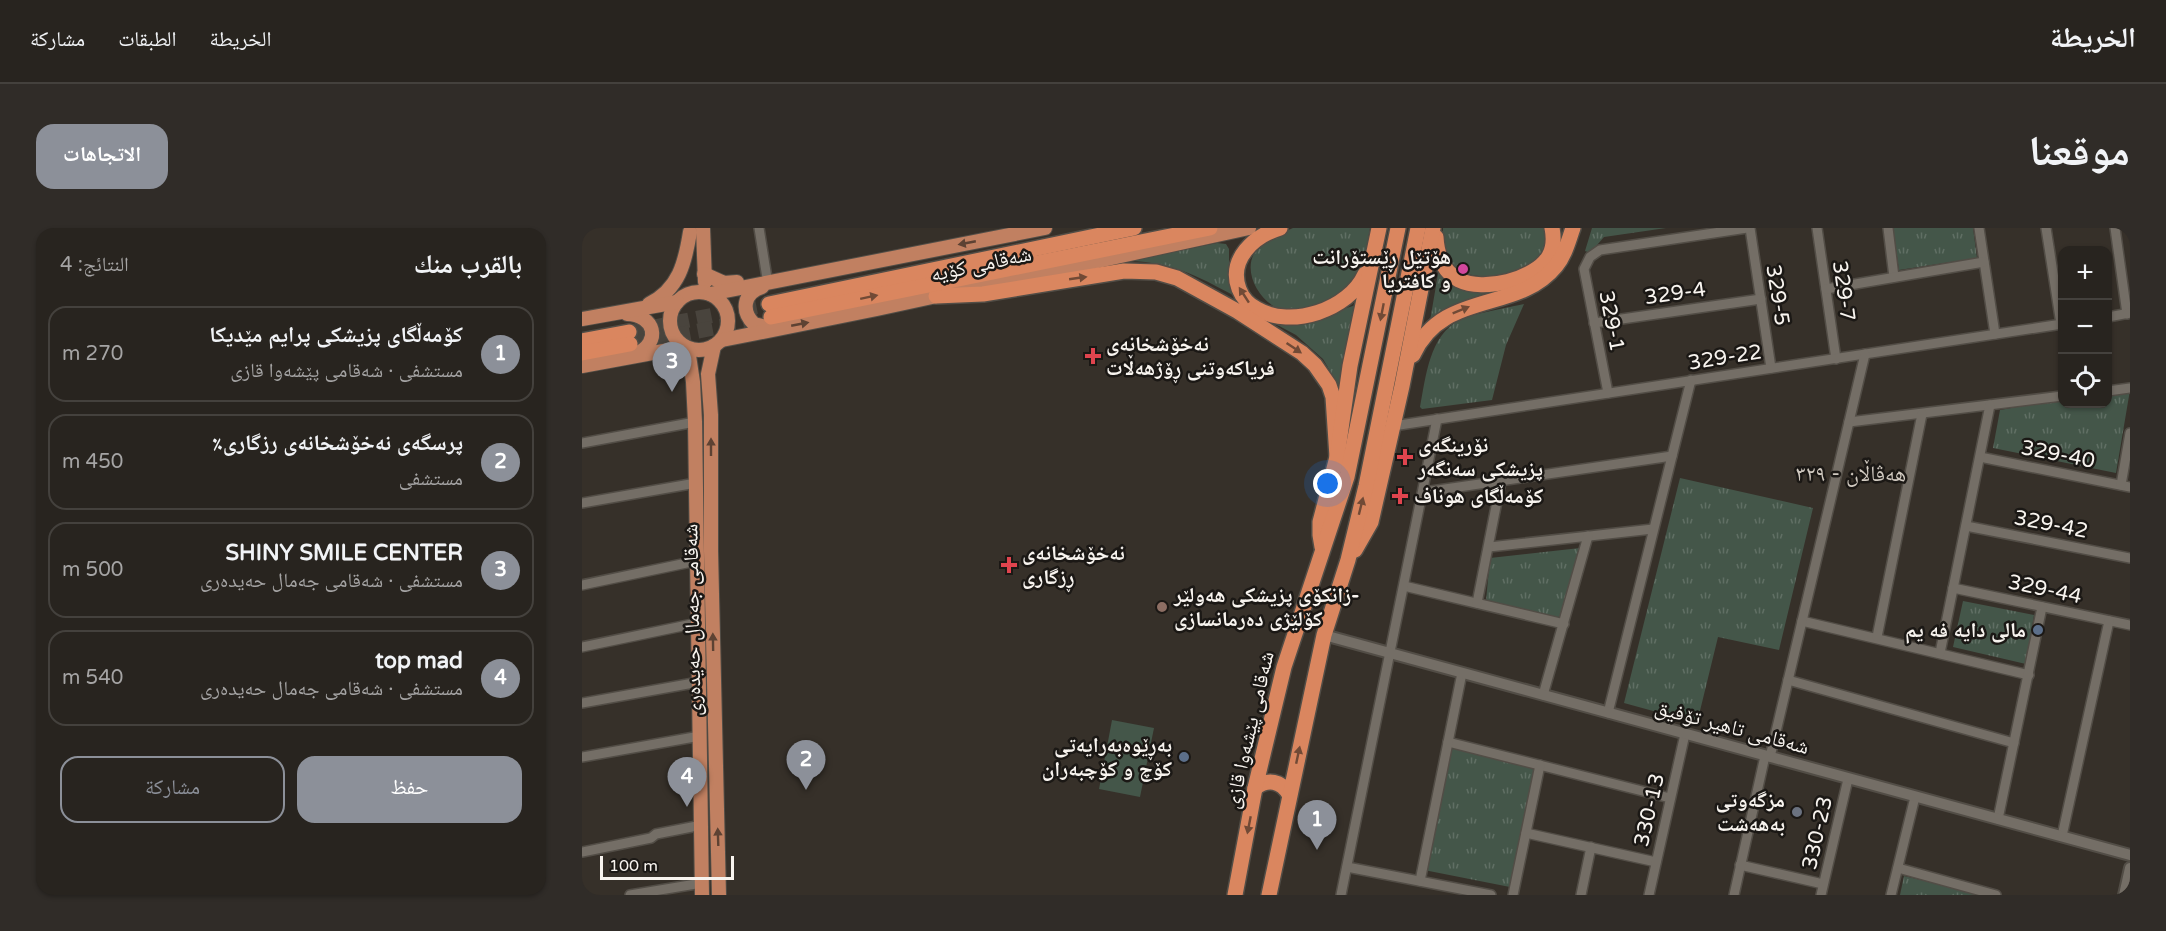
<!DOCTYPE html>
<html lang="ar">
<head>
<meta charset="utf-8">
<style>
	:root { --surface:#28241f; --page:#302c28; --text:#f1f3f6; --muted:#a5a4a4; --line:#44413d; --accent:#8c9099 }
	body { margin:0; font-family:"Varela Round","Noto Naskh Arabic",sans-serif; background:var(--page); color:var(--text); direction:rtl }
	.controls { position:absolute; right:18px; top:18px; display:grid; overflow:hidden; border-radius:12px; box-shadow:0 2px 4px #0004 }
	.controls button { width:54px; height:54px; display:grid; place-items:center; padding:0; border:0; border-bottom:2px solid var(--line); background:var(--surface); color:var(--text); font:30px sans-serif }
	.scale { position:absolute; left:18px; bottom:15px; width:134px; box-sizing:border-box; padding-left:6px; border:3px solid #f8f4ef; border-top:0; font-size:16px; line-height:21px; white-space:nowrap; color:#f8f4ef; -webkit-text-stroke:4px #1b1815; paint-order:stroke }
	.you { position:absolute; left:746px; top:256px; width:21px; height:21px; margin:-15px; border:4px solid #fff; border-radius:50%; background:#1a73e8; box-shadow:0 0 0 9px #1a73e833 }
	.badge { display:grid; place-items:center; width:39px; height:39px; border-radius:50%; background:var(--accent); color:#fff; font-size:20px; font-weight:700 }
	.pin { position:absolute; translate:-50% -50px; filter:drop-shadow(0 2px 3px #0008) }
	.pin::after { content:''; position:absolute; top:32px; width:21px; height:18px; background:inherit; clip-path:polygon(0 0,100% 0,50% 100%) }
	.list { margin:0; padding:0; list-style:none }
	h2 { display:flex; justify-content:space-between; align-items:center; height:78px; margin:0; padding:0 24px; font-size:26px }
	h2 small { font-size:20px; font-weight:400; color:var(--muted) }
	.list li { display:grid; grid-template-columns:39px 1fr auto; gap:18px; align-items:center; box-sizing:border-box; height:96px; margin:0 12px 12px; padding:0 12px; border:2px solid var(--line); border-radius:18px }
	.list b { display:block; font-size:22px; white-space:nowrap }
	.list p { margin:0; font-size:20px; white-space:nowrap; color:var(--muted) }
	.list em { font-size:20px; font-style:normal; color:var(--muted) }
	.actions { display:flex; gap:12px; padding:18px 24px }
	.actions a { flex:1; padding:14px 0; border:2px solid var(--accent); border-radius:18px; text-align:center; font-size:21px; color:var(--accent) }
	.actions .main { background:var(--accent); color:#fff }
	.icon { flex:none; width:33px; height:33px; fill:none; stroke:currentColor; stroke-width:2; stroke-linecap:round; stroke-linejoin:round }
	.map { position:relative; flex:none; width:1548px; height:667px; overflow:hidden; direction:ltr; border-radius:18px }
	header { display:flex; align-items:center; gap:36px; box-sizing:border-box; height:84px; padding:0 30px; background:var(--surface); border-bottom:2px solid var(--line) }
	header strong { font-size:28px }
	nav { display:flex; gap:33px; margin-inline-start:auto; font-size:21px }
	.intro { display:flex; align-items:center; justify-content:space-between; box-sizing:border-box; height:144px; padding:0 36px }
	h1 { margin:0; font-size:42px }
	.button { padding:15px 27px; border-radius:18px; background:var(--accent); color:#fff; font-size:21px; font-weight:700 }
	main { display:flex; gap:36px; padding:0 36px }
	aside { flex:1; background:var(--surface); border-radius:18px; box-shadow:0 2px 4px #0004 }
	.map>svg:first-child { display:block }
	.grass { fill:url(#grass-tufts) }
	.garden { fill:#445649 }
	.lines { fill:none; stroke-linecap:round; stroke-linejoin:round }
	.trunk-tunnel { stroke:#49443d; stroke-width:15; stroke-dasharray:15 8; stroke-linecap:butt }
	.minor-casing { stroke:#524d46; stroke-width:12 }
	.tertiary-casing { stroke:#524d46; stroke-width:14 }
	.primary-casing { stroke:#524d46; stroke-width:16 }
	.trunk-casing { stroke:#524d46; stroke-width:18 }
	.minor { stroke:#746e66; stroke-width:9 }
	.tertiary { stroke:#746e66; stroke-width:10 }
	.primary { stroke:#c18061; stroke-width:14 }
	.trunk { stroke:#da865f; stroke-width:15 }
	.oneway { fill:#5d4233 }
	.oneway2 { fill:#714a36 }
	.hotel-dot { fill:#d1479c; stroke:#1b1815; stroke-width:2 }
	.health-dot { fill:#e0444e; stroke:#1b1815; stroke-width:2 }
	.education-dot { fill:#8d6e63; stroke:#1b1815; stroke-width:2 }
	.service-dot { fill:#5c6f8a; stroke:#1b1815; stroke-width:2 }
	.worship-dot { fill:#6b7280; stroke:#1b1815; stroke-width:2 }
	.labels { text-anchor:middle; stroke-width:5; stroke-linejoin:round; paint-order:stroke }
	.poi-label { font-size:21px; font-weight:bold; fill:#f8f4ef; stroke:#1b1815; text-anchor:start }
	.street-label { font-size:21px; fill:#f8f4ef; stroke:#1b1815 }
	.neighbourhood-label { font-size:22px; fill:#d1cac1; stroke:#1b1815 }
</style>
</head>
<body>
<header>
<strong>الخريطة</strong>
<nav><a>الخريطة</a><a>الطبقات</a><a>مشاركة</a></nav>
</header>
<div class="intro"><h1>موقعنا</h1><a class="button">الاتجاهات</a></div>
<main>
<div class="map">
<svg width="1548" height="667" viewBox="0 0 1548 667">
	<defs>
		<pattern id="grass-tufts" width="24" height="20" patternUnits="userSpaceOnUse" patternTransform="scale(1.5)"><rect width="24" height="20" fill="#445649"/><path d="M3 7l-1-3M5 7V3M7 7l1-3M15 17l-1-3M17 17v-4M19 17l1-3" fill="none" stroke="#606f64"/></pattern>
	</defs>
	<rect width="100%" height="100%" fill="#363029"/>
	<!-- grass -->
	<g class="grass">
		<path d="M711,0H788C785,15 784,35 776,49C762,71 731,87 705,83C681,80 659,46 673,24C682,12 698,6 711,0Z"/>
		<path d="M861,0H963C978,44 888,66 866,32C861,23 861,10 861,0Z"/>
		<polygon points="1010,0 1084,0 1022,9 1008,25 1003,23"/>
		<polygon points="1311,0 1391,0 1395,30 1317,42"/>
		<path d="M635,15L644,16L647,21V47L660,72C621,51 593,34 547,33Z"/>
		<polygon points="857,40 910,63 874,76 848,93"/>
		<path d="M942,76L924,117L910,172L840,181L838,179C844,149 847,107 878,92C892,85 925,80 942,76Z"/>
		<polygon points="774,77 758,160 741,131 714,107 686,92 730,91"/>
		<polygon points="1548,162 1534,245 1411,220 1418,182 1480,171 1480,176 1526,176 1526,164"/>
		<polygon points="1098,250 1231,280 1197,422 1136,409 1115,495 1042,475"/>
		<polygon points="998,320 979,393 904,373 908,330"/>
		<polygon points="1381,373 1452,387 1444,436 1371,419"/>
		<polygon points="868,517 953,539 928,659 842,642"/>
		<polygon points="1322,648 1394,665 1394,667 1318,667"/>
	</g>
	<!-- garden -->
	<polygon class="garden" points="530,492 572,500 558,569 517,561"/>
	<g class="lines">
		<!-- trunk-tunnel -->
		<g class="trunk-tunnel">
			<polyline points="47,104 187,76"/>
			<polyline points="48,116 189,89"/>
		</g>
		<defs>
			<g id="minor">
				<polyline points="177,0 185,50"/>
				<polyline points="1168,0 1189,140"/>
				<polyline points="1235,0 1254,131"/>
				<polyline points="1306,0 1312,49"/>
				<polyline points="1397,0 1413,106"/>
				<polyline points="1464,0 1479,96"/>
				<polyline points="1533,0 1545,86"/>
				<polyline points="1244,61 1402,34"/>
				<polyline points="1526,89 1548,85"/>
				<polyline points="1012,95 1179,71"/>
				<polyline points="1526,163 1548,160"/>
				<polyline points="1026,165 1002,41 1008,29 1018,22 1165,0"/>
				<polyline points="1267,194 1480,168"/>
				<polyline points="811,198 1480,96"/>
				<polyline points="0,215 113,194"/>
				<polyline points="1398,229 1548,259"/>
				<polyline points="1539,257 1548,205"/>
				<polyline points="842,264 1090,228"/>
				<polyline points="0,275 114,255"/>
				<polyline points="1384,298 1548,330"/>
				<polyline points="907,319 1071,301"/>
				<polyline points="0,357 114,333"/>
				<polyline points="822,358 982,396"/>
				<polyline points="1371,360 1548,397"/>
				<polyline points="895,375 919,253"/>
				<polyline points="1220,393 1447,447"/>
				<polyline points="1295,409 1340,186"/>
				<polyline points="0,419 115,395"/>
				<polyline points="1358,425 1408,177"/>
				<polyline points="1206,452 1432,515"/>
				<polyline points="961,467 1006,308"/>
				<polyline points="0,475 117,454"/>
				<polyline points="1026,485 1109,152"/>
				<polyline points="866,514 1088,570"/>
				<polyline points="0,529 118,508"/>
				<polyline points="1188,529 1283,126"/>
				<polyline points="1416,591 1460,379"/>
				<polyline points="944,605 1074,634"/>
				<polyline points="1480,608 1527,393"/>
				<polyline points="0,624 69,610 74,606 120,597"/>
				<polyline points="1158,637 1241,656"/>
				<polyline points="765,639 909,667"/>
				<polyline points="1316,640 1414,667"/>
				<polyline points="838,653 880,445"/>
				<polyline points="48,667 120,655"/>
				<polyline points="759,667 855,191"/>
				<polyline points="931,667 958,537"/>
				<polyline points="999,667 1009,619"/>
				<polyline points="1067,667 1103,506"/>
				<polyline points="1152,667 1183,528"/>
				<polyline points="1239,667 1266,551"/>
				<polyline points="1309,667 1333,569"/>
			</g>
			<g id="tertiary">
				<polyline points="742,407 1548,627"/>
				<polyline points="1542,667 1548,640"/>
			</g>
			<g id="primary">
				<polyline points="121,0 123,54"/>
				<polyline points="122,46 142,55 155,54"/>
				<path d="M180,59C161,65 159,83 172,96L188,100"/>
				<circle cx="117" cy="93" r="29"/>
				<polyline points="128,66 463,0"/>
				<path d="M67,76C97,61 103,35 108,4"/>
				<path d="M45,86C73,87 80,114 54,126"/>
				<polyline points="0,91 95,74"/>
				<polyline points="140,112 295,81 667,0"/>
				<polyline points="132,118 126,146 129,187 129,323 137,667"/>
				<polyline points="106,121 111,154 113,194 120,667"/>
				<polyline points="0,138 103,119"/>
			</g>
			<g id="trunk">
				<path d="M698,0C672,8 646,31 657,61C660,69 667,77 675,81C709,101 767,82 783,46"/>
				<path d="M854,9C855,26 860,43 877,52C901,64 953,52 967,28C972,19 972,10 970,0"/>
				<polyline points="354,68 401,66 542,43 574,44 595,50 655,83 720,125 733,137 747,157 751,169 755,229"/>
				<polyline points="187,76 552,0"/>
				<polyline points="189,89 628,0"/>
				<polyline points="0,113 47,104"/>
				<polyline points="0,125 48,116"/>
				<path d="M831,127C861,61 935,86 974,38C983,27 986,14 991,0"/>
				<polyline points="740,319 738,307 738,294 755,229 768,138 797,0"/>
				<polyline points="773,322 789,294 820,158 851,0"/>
				<path d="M673,560C686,550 699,553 707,566"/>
				<polyline points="653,667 673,560 702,439 765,249 816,0"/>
				<polyline points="687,667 742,407 766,332 784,258 836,0"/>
			</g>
		</defs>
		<!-- minor casing -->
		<use href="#minor" class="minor-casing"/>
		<!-- tertiary casing -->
		<use href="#tertiary" class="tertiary-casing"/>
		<!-- primary casing -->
		<use href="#primary" class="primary-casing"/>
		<!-- trunk casing -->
		<use href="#trunk" class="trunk-casing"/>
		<!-- minor -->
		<use href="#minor" class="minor"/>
		<!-- tertiary -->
		<use href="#tertiary" class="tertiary"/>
		<!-- primary -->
		<use href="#primary" class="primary"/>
		<!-- trunk -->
		<use href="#trunk" class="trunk"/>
	</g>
	<!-- one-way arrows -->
	<defs><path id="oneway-solid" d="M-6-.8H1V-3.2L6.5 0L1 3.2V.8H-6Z" transform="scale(1.5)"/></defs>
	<g class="oneway">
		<use href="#oneway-solid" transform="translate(385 15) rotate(169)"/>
		<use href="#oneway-solid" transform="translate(218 96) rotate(-11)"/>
		<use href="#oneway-solid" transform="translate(129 219) rotate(-90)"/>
		<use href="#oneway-solid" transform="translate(131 414) rotate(-91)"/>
		<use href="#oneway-solid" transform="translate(136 609) rotate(-92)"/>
	</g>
	<g class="oneway2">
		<use href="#oneway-solid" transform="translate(496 50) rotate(-8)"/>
		<use href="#oneway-solid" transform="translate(662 67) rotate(-123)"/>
		<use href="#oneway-solid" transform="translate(287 69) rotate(-12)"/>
		<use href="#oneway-solid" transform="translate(879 82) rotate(-22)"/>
		<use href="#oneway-solid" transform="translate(800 84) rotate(101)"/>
		<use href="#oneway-solid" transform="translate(712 120) rotate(34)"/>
		<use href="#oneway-solid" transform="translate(779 278) rotate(-76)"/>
		<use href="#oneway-solid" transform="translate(716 527) rotate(-78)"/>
		<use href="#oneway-solid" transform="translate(667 597) rotate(101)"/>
	</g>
	<!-- markers -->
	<circle class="hotel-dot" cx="881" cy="41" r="6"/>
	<g class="health-dot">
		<path d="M508 119h6v6h6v6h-6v6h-6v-6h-6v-6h6z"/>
		<path d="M820 220h6v6h6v6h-6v6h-6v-6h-6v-6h6z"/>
		<path d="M815 259h6v6h6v6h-6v6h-6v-6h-6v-6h6z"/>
		<path d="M424 328h6v6h6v6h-6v6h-6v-6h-6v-6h6z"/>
	</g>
	<circle class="education-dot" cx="580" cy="379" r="6"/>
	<g class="service-dot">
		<circle cx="1456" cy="402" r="6"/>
		<circle cx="602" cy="529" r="6"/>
	</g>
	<circle class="worship-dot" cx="1215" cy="584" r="6"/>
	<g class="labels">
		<!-- poi labels -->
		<g class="poi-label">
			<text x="869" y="36" text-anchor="end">هۆتێل ڕێستۆرانت<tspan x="869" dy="24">و کافتریا</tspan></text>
			<text x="524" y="123">نەخۆشخانەی<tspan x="524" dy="24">فریاکەوتنی ڕۆژهەڵات</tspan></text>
			<text x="836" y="224">نۆرینگەی<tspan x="836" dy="24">پزیشکی سەنگەر</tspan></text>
			<text x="832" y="275">کۆمەڵگای هوناف</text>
			<text x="440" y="332">نەخۆشخانەی<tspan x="440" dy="24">ڕزگاری</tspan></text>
			<text x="592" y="374">زانکۆی پزیشکی هەولێر-<tspan x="592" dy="24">کۆلێژی دەرمانسازی</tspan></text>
			<text x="1444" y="409" text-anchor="end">مالى دايه فه يم</text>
			<text x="590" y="524" text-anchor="end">بەڕێوەبەرایەتی<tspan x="590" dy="24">کۆچ و کۆچبەران</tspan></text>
			<text x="1203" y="579" text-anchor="end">مزگەوتی<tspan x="1203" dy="24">بەهەشت</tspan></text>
		</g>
		<!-- street labels -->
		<g class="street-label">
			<text transform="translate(399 36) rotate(-12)" y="7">شەقامی کۆیە</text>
			<text transform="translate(1262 63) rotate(82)" y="7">329-7</text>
			<text transform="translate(1093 65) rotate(-8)" y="7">329-4</text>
			<text transform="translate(1196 67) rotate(81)" y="7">329-5</text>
			<text transform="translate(1030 93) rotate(79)" y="7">329-1</text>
			<text transform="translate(1143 129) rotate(-9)" y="7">329-22</text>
			<text transform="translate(1476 226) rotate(11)" y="7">329-40</text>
			<text transform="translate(1469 296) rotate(11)" y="7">329-42</text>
			<text transform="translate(1463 361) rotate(12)" y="7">329-44</text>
			<text transform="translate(110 392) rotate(-91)" y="7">شەقامی جەمال حەیدەری</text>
			<text transform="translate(1150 499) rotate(15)" y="7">شەقامی تاهیر تۆفیق</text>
			<text transform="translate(667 502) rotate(-77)" y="7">شەقامی پێشەوا قازی</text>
			<text transform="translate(1067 582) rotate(-77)" y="7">330-13</text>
			<text transform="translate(1235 605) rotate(-77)" y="7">330-23</text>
		</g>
		<!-- neighbourhood labels -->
		<g class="neighbourhood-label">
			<text x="1269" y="253">هەڤاڵان - ٣٢٩</text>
		</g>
	</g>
</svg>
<div class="controls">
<button>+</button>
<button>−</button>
<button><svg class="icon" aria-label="locate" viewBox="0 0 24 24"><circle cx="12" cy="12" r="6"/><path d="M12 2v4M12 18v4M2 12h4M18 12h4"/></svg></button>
</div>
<div class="scale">100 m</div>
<div class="you"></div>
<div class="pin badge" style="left:735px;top:622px">1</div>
<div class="pin badge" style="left:224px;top:562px">2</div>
<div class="pin badge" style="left:90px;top:164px">3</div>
<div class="pin badge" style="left:105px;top:579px">4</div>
</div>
<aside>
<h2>بالقرب منك<small>النتائج: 4</small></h2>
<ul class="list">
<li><span class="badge">1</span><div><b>کۆمەڵگای پزیشکی پرایم مێدیکا</b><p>مستشفى · شەقامی پێشەوا قازی</p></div><em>270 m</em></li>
<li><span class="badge">2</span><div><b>پرسگەی نەخۆشخانەی رزگاری٪</b><p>مستشفى</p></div><em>450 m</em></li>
<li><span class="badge">3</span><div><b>SHINY SMILE CENTER</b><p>مستشفى · شەقامی جەمال حەیدەری</p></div><em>500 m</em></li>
<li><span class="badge">4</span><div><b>top mad</b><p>مستشفى · شەقامی جەمال حەیدەری</p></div><em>540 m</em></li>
</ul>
<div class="actions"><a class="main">حفظ</a><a>مشاركة</a></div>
</aside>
</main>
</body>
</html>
